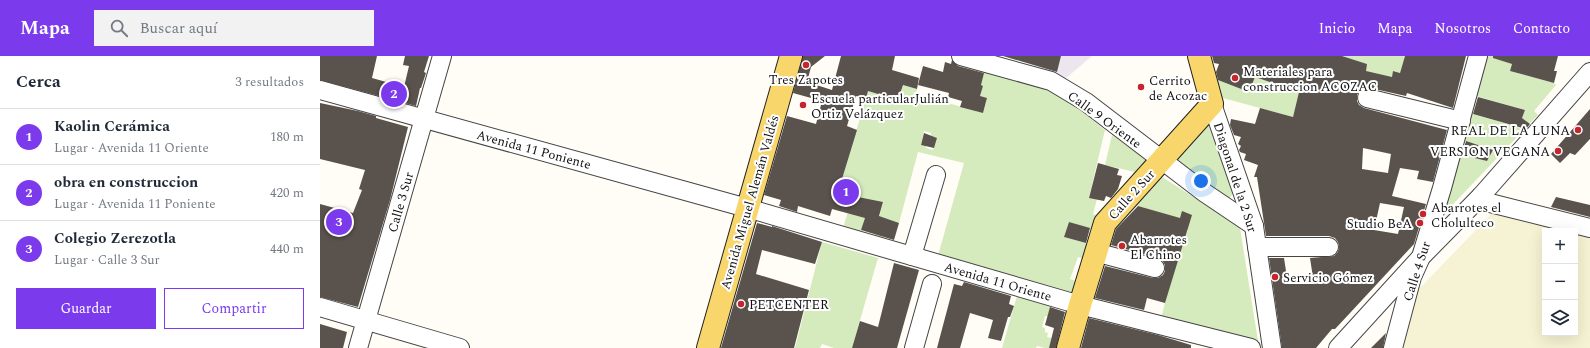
<!DOCTYPE html>
<html lang="es">
<head>
<meta charset="utf-8">
<style>
	:root { --surface:#fff; --page:#f2f2f3; --text:#1f2937; --muted:#747a83; --line:#e0e1e3; --accent:#7c3aed }
	body { margin:0; font-family:Spectral,serif; background:var(--page); color:var(--text) }
	.controls { position:absolute; right:12px; bottom:12px; display:grid; overflow:hidden; border-radius:0px; box-shadow:0 4px 16px #0002 }
	.controls button { width:36px; height:36px; display:grid; place-items:center; padding:0; border:0; border-bottom:1px solid var(--line); background:var(--surface); color:var(--text); font:20px sans-serif }
	.you { position:absolute; left:881px; top:125px; width:14px; height:14px; margin:-10px; border:3px solid #fff; border-radius:50%; background:#1a73e8; box-shadow:0 0 0 6px #1a73e833 }
	.badge { display:grid; place-items:center; width:26px; height:26px; border-radius:50%; background:var(--accent); color:#fff; font-size:13px; font-weight:700 }
	.pin { position:absolute; translate:-50% -50%; border:2px solid #fff; box-shadow:0 1px 4px #0006 }
	.list { margin:0; padding:0; list-style:none }
	h2 { display:flex; justify-content:space-between; align-items:center; height:52px; margin:0; padding:0 16px; font-size:17px }
	h2 small { font-size:13px; font-weight:400; color:var(--muted) }
	.list li { display:grid; grid-template-columns:26px 1fr auto; gap:12px; align-items:center; box-sizing:border-box; height:56px; padding:0 16px; border-top:1px solid var(--line) }
	.list b { display:block; font-size:15px; white-space:nowrap }
	.list p { margin:0; font-size:13px; white-space:nowrap; color:var(--muted) }
	.list em { font-size:13px; font-style:normal; color:var(--muted) }
	.actions { display:flex; gap:8px; padding:12px 16px }
	.actions a { flex:1; padding:9px 0; border:1px solid var(--accent); border-radius:0px; text-align:center; font-size:14px; color:var(--accent) }
	.actions .main { background:var(--accent); color:#fff }
	.icon { flex:none; width:22px; height:22px; fill:none; stroke:currentColor; stroke-width:2; stroke-linecap:round; stroke-linejoin:round }
	.map { position:relative; flex:none; width:1270px; height:292px; overflow:hidden }
	header { display:flex; align-items:center; gap:24px; box-sizing:border-box; height:56px; padding:0 20px; background:var(--accent); color:#fff }
	header strong { font-size:19px }
	nav { display:flex; gap:22px; margin-inline-start:auto; font-size:14px }
	.search { width:280px; height:36px; background:var(--page); display:flex; align-items:center; gap:10px; box-sizing:border-box; padding:0 14px; border-radius:0px; color:var(--muted); font-size:15px }
	main { display:flex }
	aside { flex:1; background:var(--surface) }
	.map>svg:first-child { display:block }
	.industrial { fill:#eee6ef }
	.farmland { fill:#f6f3d4; fill-rule:evenodd }
	.green { fill:#d5ebbd; fill-rule:evenodd }
	.building { fill:#5a524d; fill-rule:evenodd }
	.lines { fill:none; stroke-linecap:round; stroke-linejoin:round }
	.minor-casing { stroke:#444; stroke-width:20 }
	.major-casing { stroke:#222; stroke-width:24 }
	.minor { stroke:#fff; stroke-width:18 }
	.major { stroke:#f9d66b; stroke-width:22 }
	.poi-dot { fill:#c4262e; stroke:#fff; stroke-width:1.5 }
	.labels { text-anchor:middle; stroke-width:4; stroke-linejoin:round; paint-order:stroke }
	.poi-label { font-size:13px; fill:#111; stroke:#fff; text-anchor:start }
	.street-label { font-size:13px; fill:#111; stroke:#fff }
</style>
</head>
<body>
<header>
<strong>Mapa</strong>
<div class="search"><svg class="icon" aria-label="search" viewBox="0 0 24 24"><circle cx="10" cy="10" r="6"/><path d="M15 15l6 6"/></svg>Buscar aquí</div>
<nav><a>Inicio</a><a>Mapa</a><a>Nosotros</a><a>Contacto</a></nav>
</header>
<main>
<aside>
<h2>Cerca<small>3 resultados</small></h2>
<ul class="list">
<li><span class="badge">1</span><div><b>Kaolin Cerámica</b><p>Lugar · Avenida 11 Oriente</p></div><em>180 m</em></li>
<li><span class="badge">2</span><div><b>obra en construccion</b><p>Lugar · Avenida 11 Poniente</p></div><em>420 m</em></li>
<li><span class="badge">3</span><div><b>Colegio Zerezotla</b><p>Lugar · Calle 3 Sur</p></div><em>440 m</em></li>
</ul>
<div class="actions"><a class="main">Guardar</a><a>Compartir</a></div>
</aside>
<div class="map">
<svg width="1270" height="292" viewBox="0 0 1270 292">
	<rect width="100%" height="100%" fill="#fffdf5"/>
	<!-- industrial -->
	<polygon class="industrial" points="741,0 772,0 745,23 736,19"/>
	<!-- farmland -->
	<path class="farmland" d="M1176,153L1270,177V292H1081L1097,235ZM1225,175H1255V277H1225Z"/>
	<!-- green -->
	<g class="green">
		<polygon points="1022,0 1085,0 1080,17 1074,15 1072,21 1056,20 1052,36 1041,34 1047,8"/>
		<polygon points="1165,0 1188,0 1186,6 1192,8 1190,15 1234,27 1236,29 1214,55 1218,59 1121,161 1138,98 1167,105 1173,94 1142,84 1148,57 1196,70 1202,74 1208,67 1202,62 1205,54 1153,39"/>
		<path d="M664,15L735,34L785,74L769,141L777,143L773,158L782,161L774,174L749,166L744,181L769,188L764,203L758,201L750,223L756,225L752,238L617,203L644,107L598,96L579,167L567,163L560,186L553,184L563,147L550,144L540,180L522,175L537,127L522,123L548,35L578,44L583,29L597,33L596,38L663,57L667,43L660,40L663,30L661,29ZM604,75L611,77V80L617,82L613,94L606,92V90L601,89Z"/>
		<polygon points="935,21 979,36 973,61 899,41 894,22 929,36"/>
		<polygon points="888,65 913,137 909,143 849,106"/>
		<polygon points="792,79 827,104 827,108 819,117 785,109"/>
		<polygon points="842,121 891,152 920,172 938,285 841,263 848,234 868,174 854,170 857,162 812,148 839,122"/>
		<polygon points="502,186 558,202 532,292 514,292 502,288 500,292 475,292"/>
		<polygon points="697,240 731,249 728,260 725,260 722,271 725,272 725,276 728,277 727,281 740,284 737,292 725,292 717,290 716,292 682,292"/>
	</g>
	<!-- building -->
	<g class="building">
		<polygon points="0,0 57,0 52,22 84,31 89,10 83,9 85,0 109,0 104,16 106,17 101,32 100,32 96,50 0,24"/>
		<polygon points="483,0 505,0 491,11 487,26 512,34 521,0 575,0 572,14 599,22 597,33 583,29 578,44 548,35 546,43 536,40 527,70 537,74 522,123 537,127 533,140 563,146 559,160 579,167 574,184 541,174 545,162 512,153 510,160 478,150 477,156 459,150 461,144 444,139 467,60 496,68 502,45 473,37"/>
		<polygon points="683,0 741,0 737,16"/>
		<path d="M892,0H1022L1047,8L1046,15L1072,21L1073,15L1080,17L1085,0H1146L1133,52L1087,37L1086,40L1050,32H1044L1040,34L1037,39V45L1039,49L1044,52L1127,74L1113,126L1097,123L1099,115L1080,112L1072,140L1106,148L1094,188L1030,257L1015,273H1012L996,292H962L949,202H964L968,228H994L990,202L1014,200L1018,196L1019,191L1018,186L1015,182L1009,180H946L937,121H934L938,109L924,104L926,98L920,96L919,94L921,90L918,88L921,81L914,79L910,69L911,63L935,68L940,52L973,61L979,36L935,21L929,36L898,24L896,16L899,8L894,7ZM1043,92L1071,98L1068,117L1042,113ZM1060,147L1084,151L1078,178L1054,174Z"/>
		<polygon points="1173,0 1238,0 1234,15 1237,15 1234,27 1190,15 1192,8 1173,2"/>
		<polygon points="632,4 638,10 664,17 661,29 663,30 660,40 667,42 663,57 640,51 642,45 628,41 629,37 598,29 603,10 623,16 625,6 631,8"/>
		<polygon points="1158,41 1205,54 1202,62 1210,68 1206,73 1153,58"/>
		<polygon points="0,47 38,55 56,60 56,62 88,71 70,144 38,251 0,241 0,148 33,157 42,134 39,133 45,114 0,103"/>
		<polygon points="1270,53 1270,83 1255,99 1250,97 1240,107 1231,98"/>
		<polygon points="604,77 617,82 614,92 601,89"/>
		<polygon points="1146,85 1173,94 1167,105 1142,99"/>
		<polygon points="778,107 799,113 797,119 802,120 798,133 791,142 786,140 784,145 769,142"/>
		<polygon points="1236,141 1270,149 1270,161 1231,151"/>
		<polygon points="818,150 860,162 862,155 872,159 845,247 827,242 824,254 775,242 785,210 833,222 838,222 843,219 845,215 845,209 842,204 838,202 791,189 796,173"/>
		<polygon points="749,166 770,172 766,187 744,181"/>
		<polygon points="437,167 452,171 452,170 502,186 495,208 442,194 436,218 489,234 474,292 401,292"/>
		<polygon points="574,207 599,214 577,292 532,292 540,265 558,271"/>
		<polygon points="644,226 691,240 689,248 694,250 690,261 688,261 681,285 668,282 673,264 650,257 640,292 617,292 634,228 642,230"/>
		<polygon points="730,251 745,256 736,292 729,292 734,272 725,269"/>
		<polygon points="769,262 838,279 871,289 871,292 761,292"/>
		<polygon points="0,268 27,276 23,292 0,292"/>
		<polygon points="1066,277 1063,292 1051,292"/>
	</g>
	<g class="lines">
		<defs>
			<g id="minor">
				<polyline points="641,0 731,25 766,46 885,137 934,170"/>
				<polyline points="0,34 427,152 760,249 931,292"/>
				<polyline points="1047,42 1141,65"/>
				<polyline points="892,48 934,170 952,292"/>
				<polyline points="1161,140 1170,147 1270,172"/>
				<polyline points="937,191 1009,191"/>
				<polyline points="775,196 835,212"/>
				<polyline points="592,200 616,119"/>
				<polyline points="0,251 140,292"/>
				<polyline points="38,292 122,0"/>
				<polyline points="594,292 612,228"/>
				<polyline points="1018,292 1101,201 1161,140 1270,16"/>
				<polyline points="1073,292 1092,221 1101,201 1122,132 1158,0"/>
			</g>
			<g id="major">
				<polyline points="388,292 471,0"/>
				<polyline points="748,292 760,249 785,167 892,48 879,0"/>
			</g>
		</defs>
		<!-- minor casing -->
		<use href="#minor" class="minor-casing"/>
		<!-- major casing -->
		<use href="#major" class="major-casing"/>
		<!-- minor -->
		<use href="#minor" class="minor"/>
		<!-- major -->
		<use href="#major" class="major"/>
	</g>
	<!-- markers -->
	<g class="poi-dot">
		<circle cx="486" cy="9" r="4"/>
		<circle cx="915" cy="22" r="4"/>
		<circle cx="821" cy="31" r="4"/>
		<circle cx="483" cy="49" r="4"/>
		<circle cx="1258" cy="74" r="4"/>
		<circle cx="1238" cy="95" r="4"/>
		<circle cx="1103" cy="158" r="4"/>
		<circle cx="1100" cy="167" r="4"/>
		<circle cx="802" cy="190" r="4"/>
		<circle cx="955" cy="221" r="4"/>
		<circle cx="421" cy="248" r="4"/>
	</g>
	<g class="labels">
		<!-- poi labels -->
		<g class="poi-label">
			<text x="923" y="20">Materiales para<tspan x="923" dy="15">construccion ACOZAC</tspan></text>
			<text x="486" y="28" text-anchor="middle">Tres Zapotes</text>
			<text x="829" y="29">Cerrito<tspan x="829" dy="15">de Acozac</tspan></text>
			<text x="491" y="47">Escuela particularJulián<tspan x="491" dy="15">Ortiz Velázquez</tspan></text>
			<text x="1250" y="79" text-anchor="end">REAL DE LA LUNA</text>
			<text x="1230" y="100" text-anchor="end">VERSION VEGANA</text>
			<text x="1111" y="156">Abarrotes el<tspan x="1111" dy="15">Cholulteco</tspan></text>
			<text x="1092" y="172" text-anchor="end">Studio BeA</text>
			<text x="810" y="188">Abarrotes<tspan x="810" dy="15">El Chino</tspan></text>
			<text x="963" y="226">Servicio Gómez</text>
			<text x="429" y="253">PETCENTER</text>
		</g>
		<!-- street labels -->
		<g class="street-label">
			<text transform="translate(785 63) rotate(36)" y="5">Calle 9 Oriente</text>
			<text transform="translate(214 93) rotate(15)" y="5">Avenida 11 Poniente</text>
			<text transform="translate(916 121) rotate(72)" y="5">Diagonal de la 2 Sur</text>
			<text transform="translate(811 138) rotate(-48)" y="5">Calle 2 Sur</text>
			<text transform="translate(80 146) rotate(-74)" y="5">Calle 3 Sur</text>
			<text transform="translate(429 146) rotate(-74)" y="5">Avenida Miguel Alemán Valdés</text>
			<text transform="translate(1096 215) rotate(-72)" y="5">Calle 4 Sur</text>
			<text transform="translate(678 225) rotate(16)" y="5">Avenida 11 Oriente</text>
		</g>
	</g>
</svg>
<div class="controls">
<button>+</button>
<button>−</button>
<button><svg class="icon" aria-label="layers" viewBox="0 0 24 24"><path d="M12 4l9 5-9 5-9-5zM3 14l9 5 9-5"/></svg></button>
</div>
<div class="you"></div>
<div class="pin badge" style="left:526px;top:136px">1</div>
<div class="pin badge" style="left:74px;top:38px">2</div>
<div class="pin badge" style="left:19px;top:166px">3</div>
</div>
</main>
</body>
</html>
